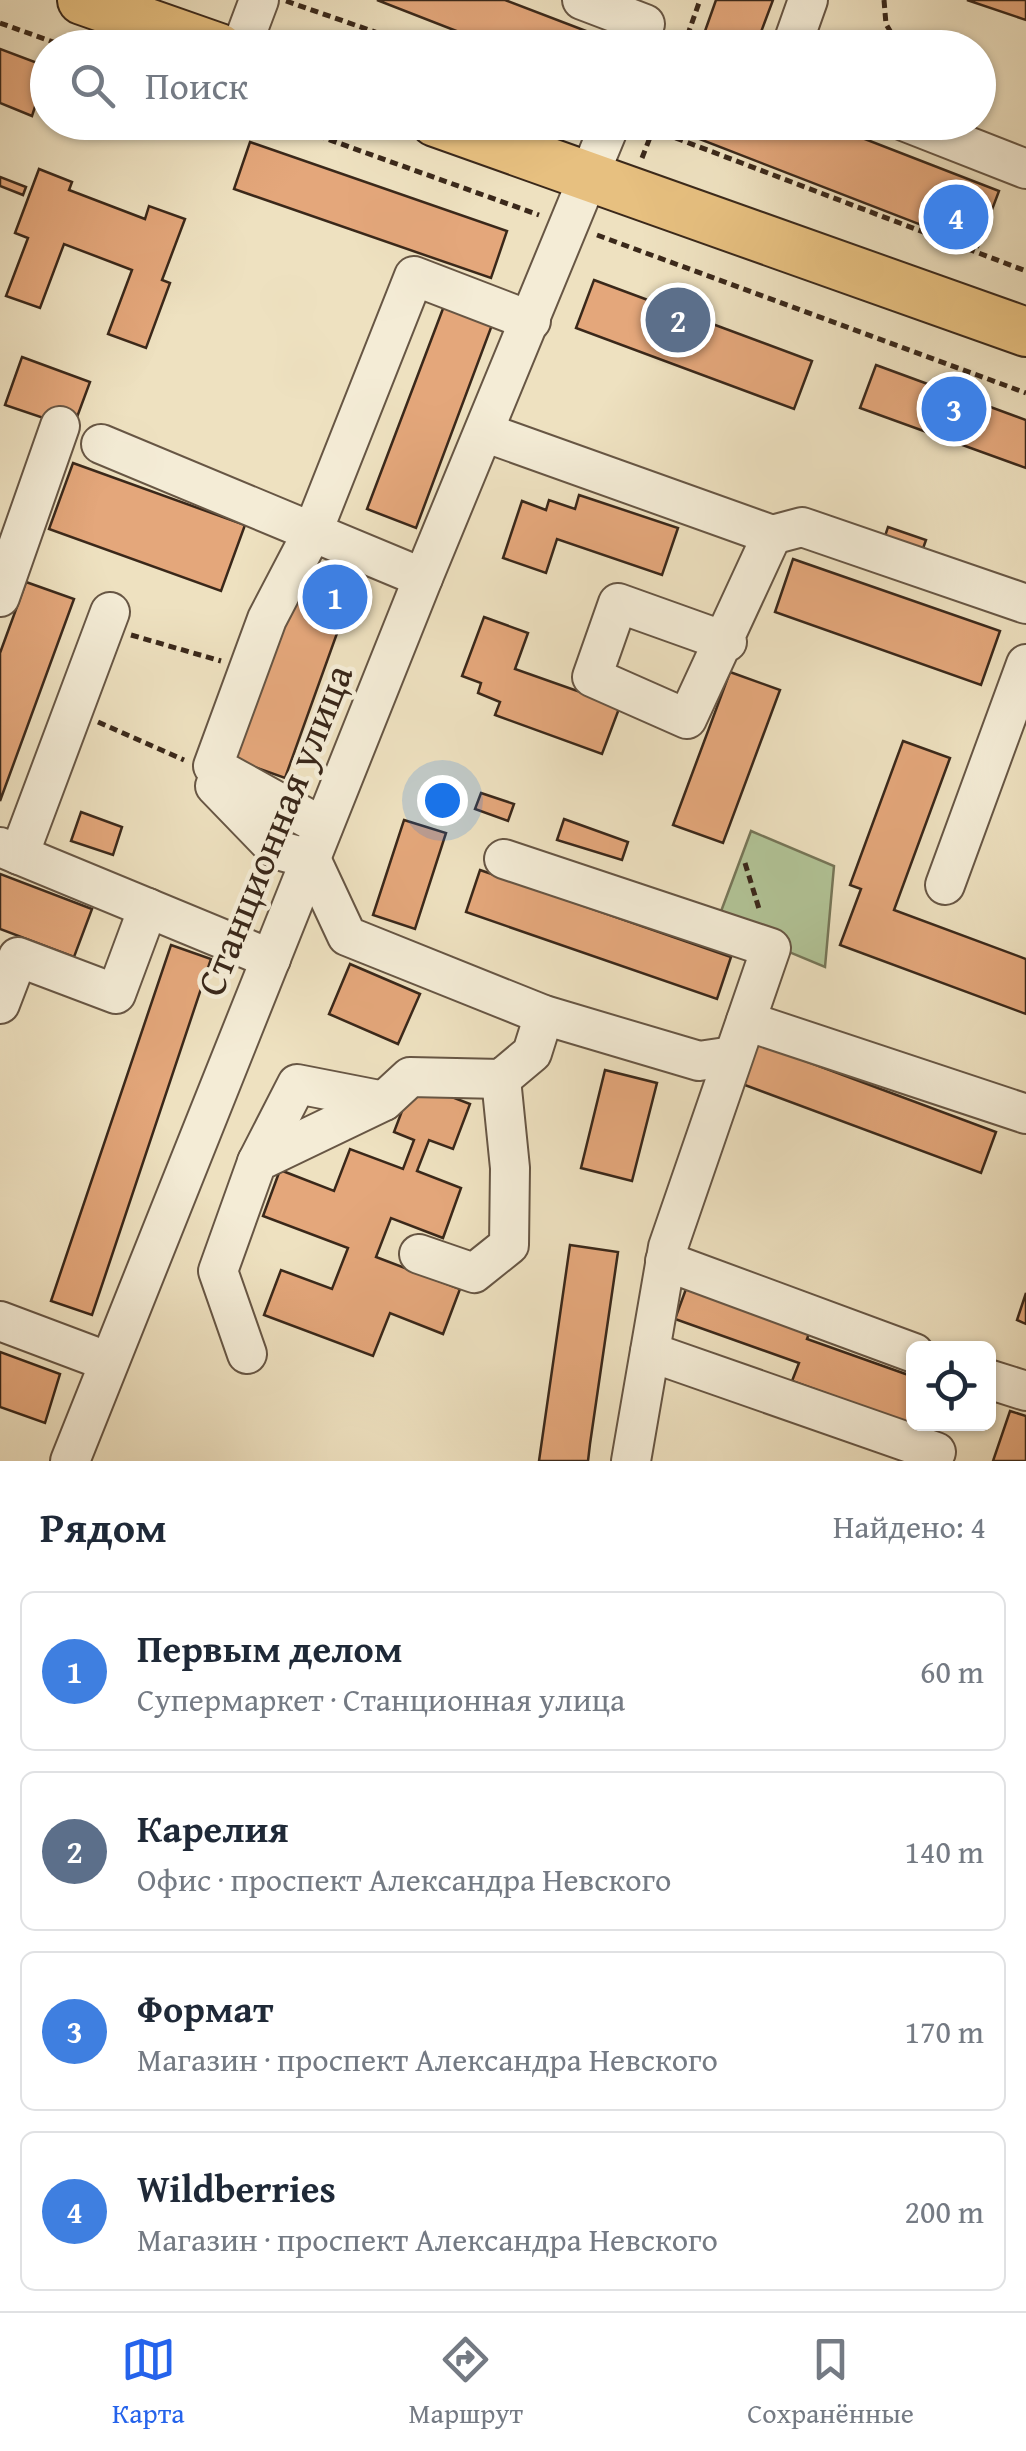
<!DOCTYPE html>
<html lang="ru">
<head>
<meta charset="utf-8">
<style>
	:root { --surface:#fff; --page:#f6f6f7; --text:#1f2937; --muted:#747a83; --line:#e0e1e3; --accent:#2563eb }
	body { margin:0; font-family:"Gentium Book Plus",serif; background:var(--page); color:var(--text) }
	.controls { position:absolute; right:30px; bottom:30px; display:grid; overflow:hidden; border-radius:15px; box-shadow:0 2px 8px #0004 }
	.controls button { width:90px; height:90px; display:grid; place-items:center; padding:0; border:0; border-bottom:2px solid var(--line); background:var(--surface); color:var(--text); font:50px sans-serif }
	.you { position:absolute; left:442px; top:800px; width:35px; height:35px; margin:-25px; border:8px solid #fff; border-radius:50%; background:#1a73e8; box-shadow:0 0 0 15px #1a73e833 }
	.badge { display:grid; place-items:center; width:65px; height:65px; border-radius:50%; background:var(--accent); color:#fff; font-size:32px; font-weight:700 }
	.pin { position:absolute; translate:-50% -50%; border:5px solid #fff; box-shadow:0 2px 10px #0006 }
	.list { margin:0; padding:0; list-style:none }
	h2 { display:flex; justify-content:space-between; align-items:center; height:130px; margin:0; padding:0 40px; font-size:42px }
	h2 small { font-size:32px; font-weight:400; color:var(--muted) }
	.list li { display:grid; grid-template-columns:65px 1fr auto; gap:30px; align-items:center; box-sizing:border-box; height:160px; margin:0 20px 20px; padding:0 20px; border:2px solid var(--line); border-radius:15px }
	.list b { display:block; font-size:38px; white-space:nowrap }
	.list p { margin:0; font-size:32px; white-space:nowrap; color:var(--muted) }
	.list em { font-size:32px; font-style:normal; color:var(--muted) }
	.icon { flex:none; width:55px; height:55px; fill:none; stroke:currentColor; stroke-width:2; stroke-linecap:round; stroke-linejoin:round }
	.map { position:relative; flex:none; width:1026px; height:1461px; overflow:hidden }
	.search { position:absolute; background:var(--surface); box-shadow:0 2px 8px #0004; left:30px; right:30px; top:30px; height:110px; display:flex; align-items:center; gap:25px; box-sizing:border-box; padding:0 35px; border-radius:55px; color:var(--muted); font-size:38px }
	.sheet { height:850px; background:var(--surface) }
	nav { display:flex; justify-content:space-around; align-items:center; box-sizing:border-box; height:140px; border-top:2px solid var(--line); background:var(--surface); font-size:28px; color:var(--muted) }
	nav a { display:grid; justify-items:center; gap:5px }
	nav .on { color:var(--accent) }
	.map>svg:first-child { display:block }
	.green { fill:#b2c497; stroke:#767658; stroke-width:2.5 }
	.building { fill:#e4a77b; stroke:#3a281a; stroke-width:2.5 }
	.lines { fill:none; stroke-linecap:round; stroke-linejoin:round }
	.minor-casing { stroke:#675644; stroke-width:42 }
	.major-casing { stroke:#3a281a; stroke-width:52 }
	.path { stroke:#3a281a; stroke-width:5; stroke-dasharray:8 5; stroke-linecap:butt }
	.minor { stroke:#f4ecd6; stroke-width:38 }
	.major { stroke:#e7c080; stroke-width:48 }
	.labels { text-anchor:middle; stroke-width:9; stroke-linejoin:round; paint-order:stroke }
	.street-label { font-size:40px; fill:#3a281a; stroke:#f4ecd6 }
</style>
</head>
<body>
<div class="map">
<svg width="1026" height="1461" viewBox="0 0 1026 1461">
	<rect width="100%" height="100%" fill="#eee1c0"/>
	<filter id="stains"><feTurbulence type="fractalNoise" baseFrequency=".002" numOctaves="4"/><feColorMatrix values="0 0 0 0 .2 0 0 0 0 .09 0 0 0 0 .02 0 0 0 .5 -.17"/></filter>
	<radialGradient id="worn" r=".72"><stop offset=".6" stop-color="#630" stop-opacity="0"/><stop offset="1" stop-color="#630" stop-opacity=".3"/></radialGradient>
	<!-- green -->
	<polygon class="green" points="751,831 834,866 825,967 717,922"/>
	<!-- building -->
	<g class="building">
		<polygon points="377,0 505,0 607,39 603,48 500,48"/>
		<polygon points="716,0 773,0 755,48 699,48"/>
		<polygon points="967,0 1026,0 1026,20"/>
		<polygon points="0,49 48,67 32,116 0,103"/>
		<polygon points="688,122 821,122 999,191 978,247 684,133"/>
		<polygon points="250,142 507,231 491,278 234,189"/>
		<polygon points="39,169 72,182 69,190 145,219 149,206 185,219 162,280 170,283 146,348 108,334 132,270 64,244 40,308 6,296 28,238 15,233"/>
		<polygon points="0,177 26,187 23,195 0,186"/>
		<polygon points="594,280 812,361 794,409 576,328"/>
		<polygon points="444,306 492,325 416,528 367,509"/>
		<polygon points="22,357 90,382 73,428 5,405"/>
		<polygon points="876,365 1026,420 1026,468 860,408"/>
		<polygon points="73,463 245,525 221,591 49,529"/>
		<polygon points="579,495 678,528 662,575 557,539 546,573 503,558 522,501 546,510 549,500 575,509"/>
		<polygon points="888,527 926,540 920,557 882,545"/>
		<polygon points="793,559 1000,631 981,685 775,612"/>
		<polygon points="304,569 354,586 285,778 235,760"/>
		<polygon points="26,582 74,599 0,801 0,653"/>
		<polygon points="484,617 528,633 515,669 620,706 602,754 495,715 500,702 478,693 481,683 462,676"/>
		<polygon points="730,672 780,690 723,843 673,825"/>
		<polygon points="903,741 950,758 894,910 1026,959 1026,1014 840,945 861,889 850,885"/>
		<polygon points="481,793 514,804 508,821 475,809"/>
		<polygon points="81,812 122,827 113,855 71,841"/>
		<polygon points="564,819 628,842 622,860 557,840"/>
		<polygon points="404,820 446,833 415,929 373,915"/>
		<polygon points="480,870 731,957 717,999 466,912"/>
		<polygon points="0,874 92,909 74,957 0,929"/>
		<polygon points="171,945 211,959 92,1315 51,1301"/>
		<polygon points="350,964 420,994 398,1044 329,1014"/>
		<polygon points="749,1040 996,1132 981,1173 734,1081"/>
		<polygon points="605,1070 657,1083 632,1181 581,1168"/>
		<polygon points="413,1082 470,1104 453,1149 429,1140 417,1171 461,1188 443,1238 391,1218 376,1257 460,1289 443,1334 390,1313 373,1356 264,1315 281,1270 332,1289 348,1248 263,1216 280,1170 334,1191 350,1149 403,1169 414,1140 394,1132"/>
		<polygon points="570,1245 618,1252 590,1444 588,1461 539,1461"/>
		<polygon points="690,1278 813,1323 807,1339 914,1377 916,1426 792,1381 799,1363 675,1319"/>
		<polygon points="1026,1293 1026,1324 1017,1320"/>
		<polygon points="0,1352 60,1374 45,1423 0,1407"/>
		<polygon points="1010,1411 1026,1416 1026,1461 993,1461"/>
	</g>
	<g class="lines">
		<defs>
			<g id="minor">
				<polyline points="582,0 645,24"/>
				<polyline points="241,48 259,0"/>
				<polyline points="791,48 808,0"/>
				<polyline points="906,122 1026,169"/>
				<polyline points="484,432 772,535 802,527 1026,604"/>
				<polyline points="101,444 423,578"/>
				<polyline points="0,597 60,426"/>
				<polyline points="727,642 618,603 592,677 687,719 772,535"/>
				<polyline points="215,786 277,850 311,859 347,936 544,1015 699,1061 733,1056"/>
				<polyline points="323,827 213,766 267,619 313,531 414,276 531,321"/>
				<polyline points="0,847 271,959"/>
				<polyline points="19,855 110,612"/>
				<polyline points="504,859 771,948 668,1247 631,1461"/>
				<polyline points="945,885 1026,664"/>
				<polyline points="0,1004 18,957 116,994 148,908"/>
				<polyline points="746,1021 1026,1114"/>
				<polyline points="257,1162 297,1084 384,1101"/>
				<polyline points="419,1254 474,1273 509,1245 510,1168 501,1079"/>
				<polyline points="665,1261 914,1353"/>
				<polyline points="0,1321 109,1362"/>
				<polyline points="650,1352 936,1452"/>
				<polyline points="247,1354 218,1271 257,1162 384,1101 410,1077 501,1079 532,1053 544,1015"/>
				<polyline points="988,1379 1026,1391"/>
				<polyline points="70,1461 423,578 611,122"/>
			</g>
			<g id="major">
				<polyline points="82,0 219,48"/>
				<polyline points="435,122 1026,332"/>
			</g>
		</defs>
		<!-- minor casing -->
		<use href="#minor" class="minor-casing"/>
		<!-- major casing -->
		<use href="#major" class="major-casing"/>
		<!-- path -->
		<g class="path">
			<polyline points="884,0 886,24 900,48"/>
			<polyline points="286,1 421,48"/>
			<polyline points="0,23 70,48"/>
			<polyline points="683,48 700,0"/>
			<polyline points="280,122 539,215"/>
			<polyline points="639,124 1026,271"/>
			<polyline points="642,158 656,122"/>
			<polyline points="597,235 1026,393"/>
			<polyline points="131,635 221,661"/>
			<polyline points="98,722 184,760"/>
			<polyline points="745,863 760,912"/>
		</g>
		<!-- minor -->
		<use href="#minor" class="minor"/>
		<!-- major -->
		<use href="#major" class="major"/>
	</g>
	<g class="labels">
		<!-- street labels -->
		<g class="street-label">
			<text transform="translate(274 830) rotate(-68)" y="14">Станционная улица</text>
		</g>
	</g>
	<rect width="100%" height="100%" filter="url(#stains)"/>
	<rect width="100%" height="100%" fill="url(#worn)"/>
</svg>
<div class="controls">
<button><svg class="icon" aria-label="locate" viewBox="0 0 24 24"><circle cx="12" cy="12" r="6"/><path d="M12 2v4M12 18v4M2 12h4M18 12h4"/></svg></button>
</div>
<div class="you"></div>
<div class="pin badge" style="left:335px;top:597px;background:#3f7fe0">1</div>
<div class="pin badge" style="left:678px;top:320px;background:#5c6f8a">2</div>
<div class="pin badge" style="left:954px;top:409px;background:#3f7fe0">3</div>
<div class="pin badge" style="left:956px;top:217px;background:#3f7fe0">4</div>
<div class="search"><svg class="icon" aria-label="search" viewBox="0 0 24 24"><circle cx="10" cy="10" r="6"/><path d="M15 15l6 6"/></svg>Поиск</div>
</div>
<section class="sheet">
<h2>Рядом<small>Найдено: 4</small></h2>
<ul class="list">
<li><span class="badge" style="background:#3f7fe0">1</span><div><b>Первым делом</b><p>Супермаркет · Станционная улица</p></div><em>60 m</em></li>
<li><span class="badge" style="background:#5c6f8a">2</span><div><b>Карелия</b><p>Офис · проспект Александра Невского</p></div><em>140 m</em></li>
<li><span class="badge" style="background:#3f7fe0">3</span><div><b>Формат</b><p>Магазин · проспект Александра Невского</p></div><em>170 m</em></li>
<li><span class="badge" style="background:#3f7fe0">4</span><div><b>Wildberries</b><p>Магазин · проспект Александра Невского</p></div><em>200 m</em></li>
</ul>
</section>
<nav>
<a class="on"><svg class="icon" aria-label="map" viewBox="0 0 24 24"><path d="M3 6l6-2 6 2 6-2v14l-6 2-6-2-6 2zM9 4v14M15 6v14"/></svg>Карта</a>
<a><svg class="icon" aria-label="directions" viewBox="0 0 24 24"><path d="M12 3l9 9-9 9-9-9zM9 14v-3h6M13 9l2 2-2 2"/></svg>Маршрут</a>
<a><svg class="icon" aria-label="saved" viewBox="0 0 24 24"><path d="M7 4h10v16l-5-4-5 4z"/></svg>Сохранённые</a>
</nav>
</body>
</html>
